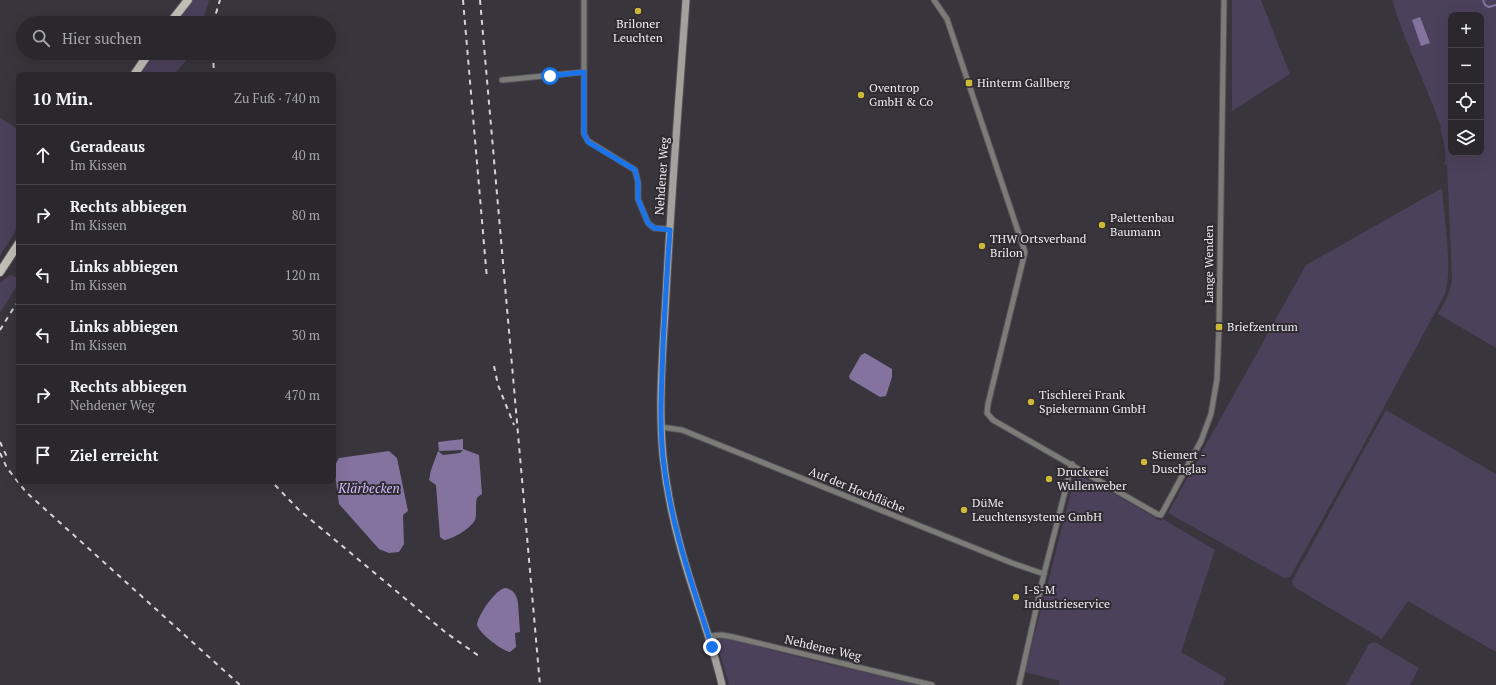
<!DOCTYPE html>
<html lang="de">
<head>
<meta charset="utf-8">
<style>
	:root { --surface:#2a282d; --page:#323035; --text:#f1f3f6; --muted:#a5a6aa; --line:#464449 }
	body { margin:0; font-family:"PT Serif",serif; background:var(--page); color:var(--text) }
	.controls { position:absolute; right:12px; top:12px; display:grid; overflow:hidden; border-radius:8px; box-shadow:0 4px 16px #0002 }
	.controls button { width:36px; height:36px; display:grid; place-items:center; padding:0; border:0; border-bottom:1px solid var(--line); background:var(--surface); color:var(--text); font:20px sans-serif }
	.stop { position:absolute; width:12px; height:12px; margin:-9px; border:3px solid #1a73e8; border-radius:50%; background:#fff }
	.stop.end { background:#1a73e8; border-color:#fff; box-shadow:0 1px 4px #0008 }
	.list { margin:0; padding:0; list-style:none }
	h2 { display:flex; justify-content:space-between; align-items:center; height:52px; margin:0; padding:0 16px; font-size:17px }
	h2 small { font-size:13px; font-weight:400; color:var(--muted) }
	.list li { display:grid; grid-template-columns:26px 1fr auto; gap:12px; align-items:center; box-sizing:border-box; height:60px; padding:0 16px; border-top:1px solid var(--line) }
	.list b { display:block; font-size:15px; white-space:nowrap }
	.list p { margin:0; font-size:13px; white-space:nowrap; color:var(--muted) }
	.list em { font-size:13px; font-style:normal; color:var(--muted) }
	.icon { flex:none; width:22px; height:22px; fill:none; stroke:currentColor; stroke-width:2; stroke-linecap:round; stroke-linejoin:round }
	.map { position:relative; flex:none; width:1496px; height:685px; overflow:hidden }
	.search { position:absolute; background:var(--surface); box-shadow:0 4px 16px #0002; left:16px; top:16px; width:320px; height:44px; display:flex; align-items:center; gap:10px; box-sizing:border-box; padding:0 14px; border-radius:22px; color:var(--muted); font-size:15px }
	.panel { position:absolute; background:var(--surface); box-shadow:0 4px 16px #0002; left:16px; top:72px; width:320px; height:412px; border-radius:8px }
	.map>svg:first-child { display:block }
	.green { fill:#4c415b; fill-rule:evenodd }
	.water { fill:#85739f }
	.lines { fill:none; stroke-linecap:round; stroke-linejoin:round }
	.stream { stroke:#85739f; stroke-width:2 }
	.street-casing { stroke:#555259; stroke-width:7 }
	.secondary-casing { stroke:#555259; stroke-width:9 }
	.primary-casing { stroke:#555259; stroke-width:10 }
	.street { stroke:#7b7b77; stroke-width:5 }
	.secondary { stroke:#a2a19b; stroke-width:7 }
	.primary { stroke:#bfbeb7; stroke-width:8 }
	.rail { stroke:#d6d4d9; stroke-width:2; stroke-dasharray:5 5; stroke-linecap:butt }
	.route { stroke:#1a73e8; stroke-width:5 }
	.poi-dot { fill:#ccb938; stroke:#2e2b31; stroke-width:1.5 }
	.labels { text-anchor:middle; stroke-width:4; stroke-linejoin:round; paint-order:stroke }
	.poi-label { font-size:12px; fill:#eeecf0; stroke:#2e2b31; text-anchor:start }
	.street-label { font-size:12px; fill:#eeecf0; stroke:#2e2b31 }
	.water-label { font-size:13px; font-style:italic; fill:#d7bbff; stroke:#2e2b31 }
</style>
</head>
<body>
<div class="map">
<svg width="1496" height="685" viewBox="0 0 1496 685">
	<rect width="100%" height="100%" fill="#38353c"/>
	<!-- green -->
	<g class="green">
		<polygon points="193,0 209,0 202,23 175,23"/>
		<polygon points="1232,0 1261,0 1290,74 1232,111"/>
		<path d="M1392,0H1496V348L1438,314C1445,302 1451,292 1452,277L1447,164L1444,165C1448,153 1443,139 1440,128L1441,127C1426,84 1405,43 1392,0ZM1451,15H1481V153H1451Z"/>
		<polygon points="152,53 192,53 174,75 137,75"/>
		<polygon points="0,118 19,130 19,225 0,256"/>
		<path d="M1442,188C1444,217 1453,268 1445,294L1351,468L1290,577L1284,578L1168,513L1306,265Z"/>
		<polygon points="10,275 19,278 19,282 0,313 0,283"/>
		<polygon points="1386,410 1496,474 1496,652 1408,601 1382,639 1294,587 1292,581"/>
		<polygon points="1082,477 1093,482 1161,521 1163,519 1215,550 1181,652 1226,678 1223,685 1059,685 1060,681 1025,672 1074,480"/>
		<polygon points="723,638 815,661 918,685 729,685 716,640"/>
		<polygon points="1375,642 1419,668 1410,685 1346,685 1369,644"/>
	</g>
	<!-- water -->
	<g class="water">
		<polygon points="1420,17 1430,43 1421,46 1412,20"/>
		<polygon points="865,353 892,369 892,377 886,396 880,397 850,379 849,376 861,355"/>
		<path d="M463,439V449L479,455L482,494C481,495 478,496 477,498C475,503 477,514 475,520C470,529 453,539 444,540L440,537L436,485L429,480L431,470L438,451L443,455L460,453L463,450L439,451L438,442Z"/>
		<polygon points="389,451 397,458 408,511 403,515 404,544 399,552 389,553 379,549 339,504 334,467 339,458"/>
		<path d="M505,588C513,589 517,595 518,603L520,632L515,633L516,647L510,652C501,650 480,634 477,625C478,615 495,590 505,588Z"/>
	</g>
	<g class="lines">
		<!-- stream -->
		<polyline class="stream" points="1483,0 1485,5 1489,7 1496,5"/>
		<defs>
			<g id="street">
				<polyline points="934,0 947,19 1025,252 988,404 987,413 993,420 1157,514 1161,515 1201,441 1211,414 1217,379 1219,327 1224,0"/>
				<polyline points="584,72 584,134 588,141 635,170 638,182 638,199 648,223 654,228 669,229"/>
				<polyline points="502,80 584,72 584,0"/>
				<polyline points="661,427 682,430 1012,563 1044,574"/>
				<polyline points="708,636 722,635 733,637 932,685"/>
				<polyline points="1019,685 1044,574 1072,464"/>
			</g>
			<path id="secondary" d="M686,0C679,99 671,197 666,296C663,349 658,403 663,456C666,486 672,516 680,545C692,592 711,637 722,685"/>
			<g id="primary">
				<polyline points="170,23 188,0"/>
				<polyline points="134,75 149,53"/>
				<polyline points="0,272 19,243"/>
			</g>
		</defs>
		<!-- street casing -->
		<use href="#street" class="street-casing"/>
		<!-- secondary casing -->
		<use href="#secondary" class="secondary-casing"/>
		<!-- primary casing -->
		<use href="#primary" class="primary-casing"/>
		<!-- street -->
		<use href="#street" class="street"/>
		<!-- secondary -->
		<use href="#secondary" class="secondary"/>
		<!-- primary -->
		<use href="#primary" class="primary"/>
		<!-- rail -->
		<g class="rail">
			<polyline points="463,0 487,279"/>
			<polyline points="480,0 540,685"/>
			<polyline points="213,23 220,0"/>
			<polyline points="213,53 214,75"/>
			<polyline points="0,330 16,304"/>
			<polyline points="494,366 498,385 514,425"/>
			<polyline points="0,442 7,457"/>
			<polyline points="0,453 7,468 26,492 240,685"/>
			<polyline points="275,485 298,509 389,585 445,632 479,656"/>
		</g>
	</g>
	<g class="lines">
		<!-- route -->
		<path class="route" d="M550,76L584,72V134L588,142L635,170L638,182V199L648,223L654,228L670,230C667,268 665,306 663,345C662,382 659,419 663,457C670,523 692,584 712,647"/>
	</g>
	<!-- markers -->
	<g class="poi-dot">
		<circle cx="638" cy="11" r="4"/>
		<rect x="965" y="79" width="8" height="8" rx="2"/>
		<circle cx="861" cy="95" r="4"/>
		<circle cx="1102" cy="225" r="4"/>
		<circle cx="982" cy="246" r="4"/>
		<rect x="1215" y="323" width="8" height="8" rx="2"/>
		<circle cx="1031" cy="402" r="4"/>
		<circle cx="1144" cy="462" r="4"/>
		<circle cx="1049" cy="479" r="4"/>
		<circle cx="964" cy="510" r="4"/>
		<circle cx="1016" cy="597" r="4"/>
	</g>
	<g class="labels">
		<!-- poi labels -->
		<g class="poi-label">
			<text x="638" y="28" text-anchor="middle">Briloner<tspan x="638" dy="14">Leuchten</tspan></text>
			<text x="977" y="87">Hinterm Gallberg</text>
			<text x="869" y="92">Oventrop<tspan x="869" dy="14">GmbH &amp; Co</tspan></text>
			<text x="1110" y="222">Palettenbau<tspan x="1110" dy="14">Baumann</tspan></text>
			<text x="990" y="243">THW Ortsverband<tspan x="990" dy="14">Brilon</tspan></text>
			<text x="1227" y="331">Briefzentrum</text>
			<text x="1039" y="399">Tischlerei Frank<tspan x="1039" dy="14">Spiekermann GmbH</tspan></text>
			<text x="1152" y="459">Stiemert -<tspan x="1152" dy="14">Duschglas</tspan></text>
			<text x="1057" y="476">Druckerei<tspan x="1057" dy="14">Wullenweber</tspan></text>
			<text x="972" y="507">DüMe<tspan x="972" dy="14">Leuchtensysteme GmbH</tspan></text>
			<text x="1024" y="594">I-S-M<tspan x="1024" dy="14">Industrieservice</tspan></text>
		</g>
		<!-- street labels -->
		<g class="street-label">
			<text transform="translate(662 176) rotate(-86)" y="4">Nehdener Weg</text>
			<text transform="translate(1209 264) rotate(-90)" y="4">Lange Wenden</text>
			<text transform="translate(857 490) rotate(22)" y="4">Auf der Hochfläche</text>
			<text transform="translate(823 648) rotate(13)" y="4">Nehdener Weg</text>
		</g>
		<!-- water labels -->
		<g class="water-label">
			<text x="369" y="493">Klärbecken</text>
		</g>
	</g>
</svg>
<div class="controls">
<button>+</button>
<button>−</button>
<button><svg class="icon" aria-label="locate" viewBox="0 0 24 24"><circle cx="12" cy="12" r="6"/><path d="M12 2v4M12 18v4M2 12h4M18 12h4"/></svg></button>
<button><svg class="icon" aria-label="layers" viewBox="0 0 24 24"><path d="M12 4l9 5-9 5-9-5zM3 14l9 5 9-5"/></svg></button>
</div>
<div class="stop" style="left:550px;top:76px"></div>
<div class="stop end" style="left:712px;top:647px"></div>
<div class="search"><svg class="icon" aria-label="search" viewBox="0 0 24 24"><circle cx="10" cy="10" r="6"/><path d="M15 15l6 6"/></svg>Hier suchen</div>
<section class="panel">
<h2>10 Min.<small>Zu Fuß · 740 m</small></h2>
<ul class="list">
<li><svg class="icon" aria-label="ahead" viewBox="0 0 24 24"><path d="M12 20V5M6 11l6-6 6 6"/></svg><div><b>Geradeaus</b><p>Im Kissen</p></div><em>40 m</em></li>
<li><svg class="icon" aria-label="right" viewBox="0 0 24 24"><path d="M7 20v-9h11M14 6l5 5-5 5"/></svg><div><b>Rechts abbiegen</b><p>Im Kissen</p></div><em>80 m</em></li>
<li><svg class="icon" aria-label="left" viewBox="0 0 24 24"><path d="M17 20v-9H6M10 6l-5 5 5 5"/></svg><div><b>Links abbiegen</b><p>Im Kissen</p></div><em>120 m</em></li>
<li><svg class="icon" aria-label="left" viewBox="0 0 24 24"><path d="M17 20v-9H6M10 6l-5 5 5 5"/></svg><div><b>Links abbiegen</b><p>Im Kissen</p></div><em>30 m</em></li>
<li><svg class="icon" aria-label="right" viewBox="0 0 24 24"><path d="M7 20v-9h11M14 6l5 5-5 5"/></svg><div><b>Rechts abbiegen</b><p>Nehdener Weg</p></div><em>470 m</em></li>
<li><svg class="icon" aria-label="arrive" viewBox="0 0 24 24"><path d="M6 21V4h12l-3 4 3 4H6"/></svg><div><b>Ziel erreicht</b></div></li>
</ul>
</section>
</div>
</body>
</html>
